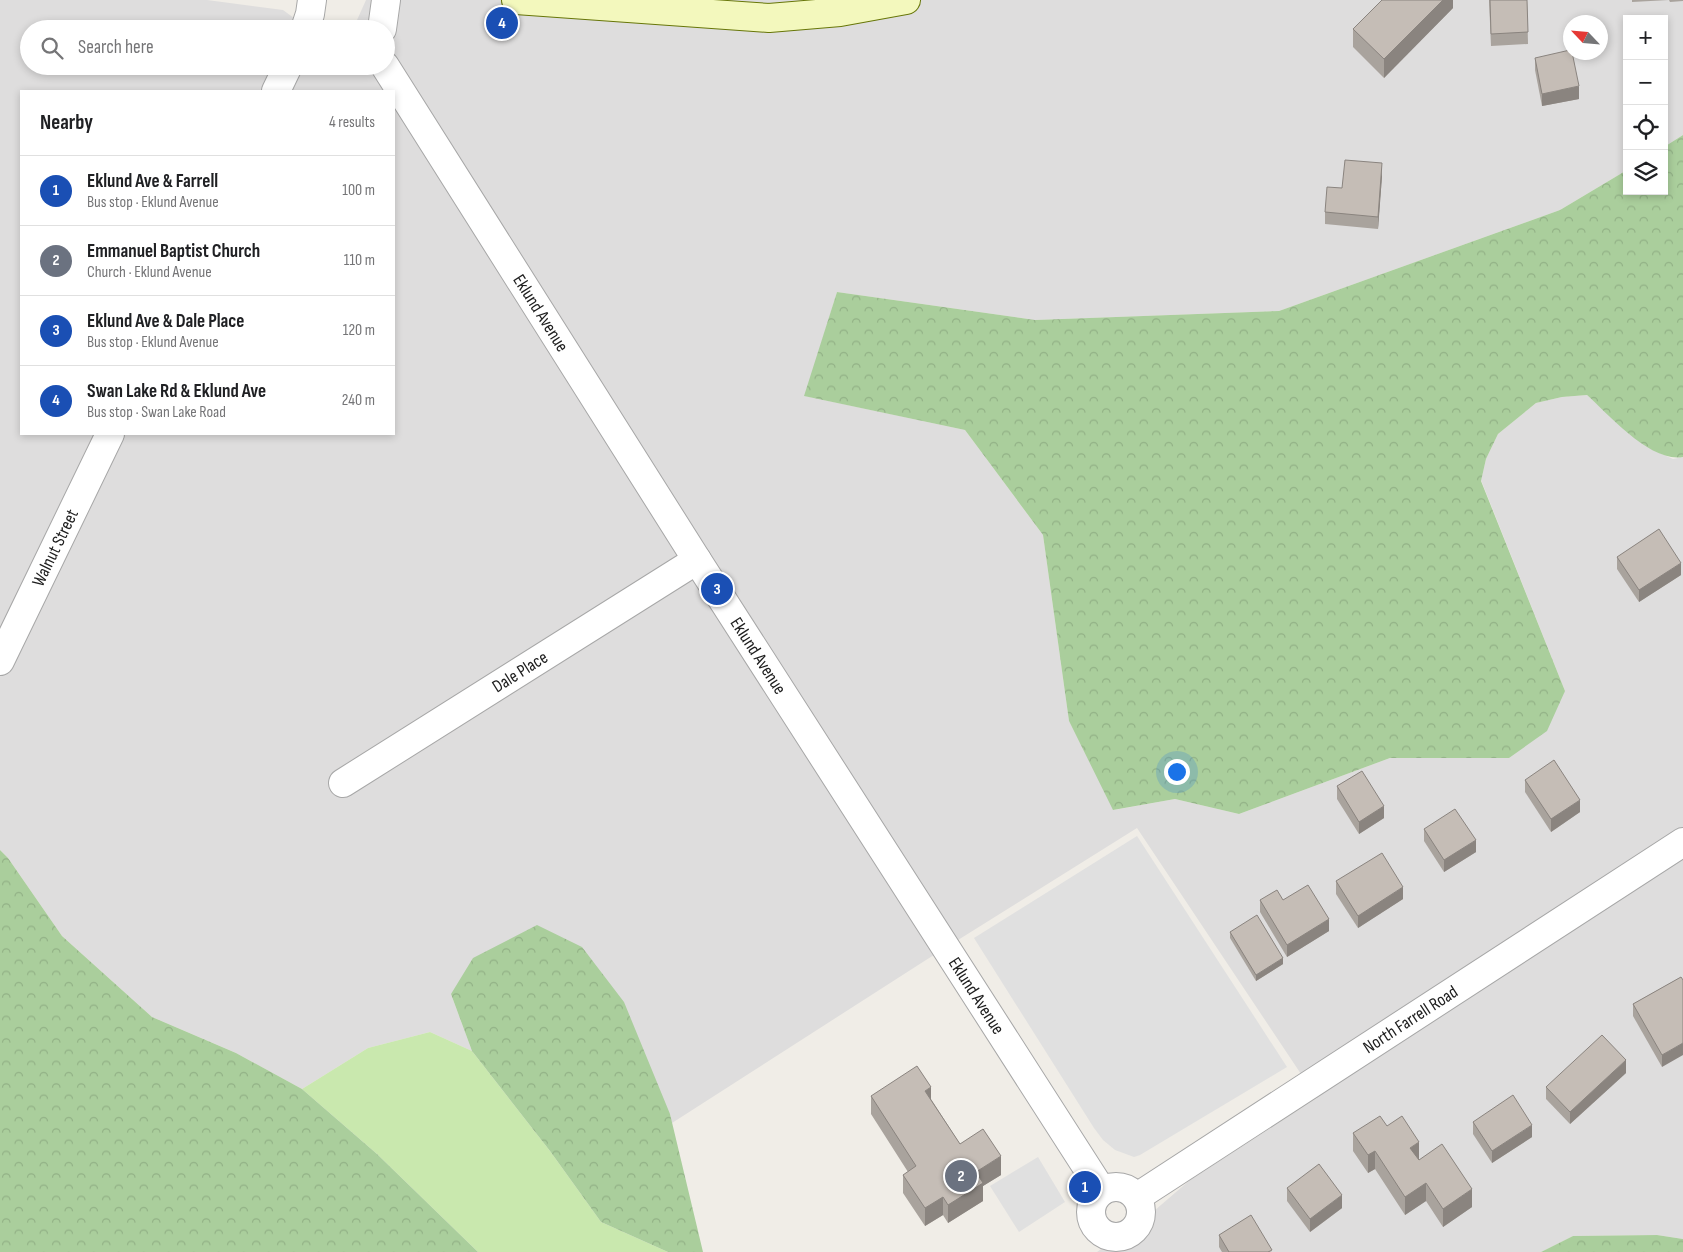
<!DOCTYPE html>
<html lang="en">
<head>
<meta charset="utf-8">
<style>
	:root { --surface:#fff; --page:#f6f6f6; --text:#202124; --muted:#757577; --line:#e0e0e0; --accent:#ca0b06 }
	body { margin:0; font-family:"Sofia Sans Condensed",sans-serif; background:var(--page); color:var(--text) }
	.controls { position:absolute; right:15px; top:15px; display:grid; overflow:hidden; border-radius:0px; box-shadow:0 2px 8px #0003 }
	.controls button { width:45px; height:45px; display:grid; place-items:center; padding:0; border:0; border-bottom:1px solid var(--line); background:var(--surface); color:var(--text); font:25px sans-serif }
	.compass { position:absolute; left:1563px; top:15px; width:45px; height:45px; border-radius:50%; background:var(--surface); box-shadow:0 2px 8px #0003; rotate:296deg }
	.you { position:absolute; left:1176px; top:771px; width:18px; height:18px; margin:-12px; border:4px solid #fff; border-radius:50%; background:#1a73e8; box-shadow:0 0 0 8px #1a73e833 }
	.badge { display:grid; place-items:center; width:32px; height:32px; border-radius:50%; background:var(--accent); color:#fff; font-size:16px; font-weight:700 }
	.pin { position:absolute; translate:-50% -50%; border:2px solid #fff; box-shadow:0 1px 5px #0006 }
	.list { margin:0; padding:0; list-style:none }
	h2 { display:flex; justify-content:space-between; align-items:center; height:65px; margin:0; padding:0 20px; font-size:21px }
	h2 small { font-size:16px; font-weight:400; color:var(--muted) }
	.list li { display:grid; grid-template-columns:32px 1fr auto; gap:15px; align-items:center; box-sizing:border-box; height:70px; padding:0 20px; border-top:1px solid var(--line) }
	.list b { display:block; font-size:19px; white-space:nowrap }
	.list p { margin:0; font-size:16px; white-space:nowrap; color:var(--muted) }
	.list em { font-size:16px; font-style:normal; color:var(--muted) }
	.icon { flex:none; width:28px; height:28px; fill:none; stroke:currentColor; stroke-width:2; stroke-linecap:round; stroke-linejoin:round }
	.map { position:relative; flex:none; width:1683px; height:1252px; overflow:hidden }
	.search { position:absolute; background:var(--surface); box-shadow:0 2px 8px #0003; left:20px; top:20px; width:375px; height:55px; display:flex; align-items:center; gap:12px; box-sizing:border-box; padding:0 18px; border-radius:28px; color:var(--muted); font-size:19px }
	.panel { position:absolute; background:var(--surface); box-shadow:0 2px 8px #0003; left:20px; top:90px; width:375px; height:345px; border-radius:0px }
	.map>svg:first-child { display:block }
	.residential { fill:#dedddd; fill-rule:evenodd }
	.grass { fill:#c9e8ae }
	.forest { fill:url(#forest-crowns) }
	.parking { fill:#e0e0e0 }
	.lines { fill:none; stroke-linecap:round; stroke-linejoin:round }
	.street-casing { stroke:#a7a7a7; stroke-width:30 }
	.secondary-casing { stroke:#677608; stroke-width:30 }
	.street { stroke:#fff; stroke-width:28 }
	.secondary { stroke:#f3f8bd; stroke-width:28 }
	.wall { fill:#a9a39d }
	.shaded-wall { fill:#8a847f }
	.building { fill:#c5bdb6; stroke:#8a847f }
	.labels { text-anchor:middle; stroke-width:4; stroke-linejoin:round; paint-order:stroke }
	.street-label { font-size:18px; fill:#202020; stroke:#fff }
</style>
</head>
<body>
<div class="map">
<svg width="1683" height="1252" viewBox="0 0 1683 1252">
	<defs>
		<pattern id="forest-crowns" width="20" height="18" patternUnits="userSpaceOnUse" patternTransform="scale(1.25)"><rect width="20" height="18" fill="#aace9c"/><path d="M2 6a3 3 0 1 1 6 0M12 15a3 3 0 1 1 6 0" fill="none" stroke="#92b186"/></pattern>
	</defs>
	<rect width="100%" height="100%" fill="#f0ede7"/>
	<!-- residential -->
	<path class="residential" d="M0,0H207L283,10L309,29H29V66H386V29H353L366,0H1683V135L1664,147V19H1627V170L1560,210L1279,311L1035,320L837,292L805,396L965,430L1043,535L1069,721L1114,810L1175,799L1239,814L1390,758H1509L1565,691L1481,480L1486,459L1498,434L1536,403L1562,397L1587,395L1630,434L1653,450L1673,459L1683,457V1239L1657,1235L1573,1236L1541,1252H1097L1154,1211L1190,1180L1317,1098L1137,828L926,960L672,1123L670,1114L451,994L472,1051L430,1032L368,1048L302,1089L236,1053L152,1017L62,936L8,858L0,850ZM1570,22H1600V52H1570ZM21,91H394V434H21Z"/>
	<!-- grass -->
	<polygon class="grass" points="430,1032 472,1051 550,1151 601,1222 668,1252 478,1252 377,1154 302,1089 368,1048"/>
	<!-- forest -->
	<g class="forest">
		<path d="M1683,135V457C1651,463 1609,415 1587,395L1562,397L1536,403L1498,434L1486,459L1481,481L1565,691L1547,731L1509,758H1390L1239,814L1175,799L1113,810L1069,721L1043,535L965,430L804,396L837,292L1035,320L1279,311L1560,210L1627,170V191H1664V147Z"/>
		<polygon points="0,850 8,858 62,936 152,1017 236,1053 302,1089 377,1154 478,1252 0,1252"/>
		<polygon points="537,925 582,947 624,1002 670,1114 703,1252 668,1252 601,1222 550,1151 472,1051 451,994 473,958"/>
		<polygon points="1657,1235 1683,1239 1683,1252 1541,1252 1573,1236"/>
	</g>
	<!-- parking -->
	<g class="parking">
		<polygon points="1137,836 1287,1067 1140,1155 1134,1157 1115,1150 1103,1140 1094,1128 974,938"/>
		<polygon points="1038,1157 1065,1202 1019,1232 990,1186"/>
	</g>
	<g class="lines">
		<defs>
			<g id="street">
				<polyline points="305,29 310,14 312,0"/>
				<polyline points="382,29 386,0"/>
				<path id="s1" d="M385,66L697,560L1102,1191"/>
				<polyline points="276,91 288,66"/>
				<path id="s2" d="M0,661L110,434"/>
				<path id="s3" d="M343,783L697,560"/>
				<circle cx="1116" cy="1212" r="25"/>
				<path id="s4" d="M1137,1197L1683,842"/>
			</g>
			<polyline id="secondary" points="516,0 769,18 840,12 906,0"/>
		</defs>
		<!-- street casing -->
		<use href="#street" class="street-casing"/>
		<!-- secondary casing -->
		<use href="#secondary" class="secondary-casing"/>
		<!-- street -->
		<use href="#street" class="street"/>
		<!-- secondary -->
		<use href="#secondary" class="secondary"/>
	</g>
	<!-- wall -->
	<g class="wall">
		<polygon points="1453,0 1453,8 1384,78 1353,47 1353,29"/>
		<polygon points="1489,0 1527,0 1528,44 1491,46"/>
		<polygon points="1632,0 1683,0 1683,1 1670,2 1669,0 1632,2"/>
		<polygon points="1535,58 1579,99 1542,106 1535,70"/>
		<polygon points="1382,176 1378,229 1325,224 1325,212 1342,188"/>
		<polygon points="1617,557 1681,575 1639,602 1617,569"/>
		<polygon points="1525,780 1580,812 1551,832 1525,792"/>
		<polygon points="1337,786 1384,818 1359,834 1337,799"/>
		<polygon points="1424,829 1476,852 1444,872 1424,841"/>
		<polygon points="1336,881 1403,899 1358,928 1336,894"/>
		<polygon points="1260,900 1329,931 1287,957 1260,912"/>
		<polygon points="1230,932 1283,964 1256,981 1230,938"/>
		<polygon points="1681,977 1662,1067 1633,1016 1633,1004"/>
		<polygon points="1626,1073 1570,1124 1546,1099 1546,1087"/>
		<polygon points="871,1096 931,1099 960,1144 1001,1175 983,1186 983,1201 948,1223 943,1215 925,1226 903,1193 903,1175 908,1172 871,1114"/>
		<polygon points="1473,1122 1532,1137 1492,1163 1473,1134"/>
		<polygon points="1387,1126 1419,1159 1472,1207 1443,1227 1426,1201 1405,1215 1375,1169 1368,1173 1353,1151 1353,1133"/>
		<polygon points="1287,1188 1342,1208 1310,1232 1287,1201"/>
		<polygon points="1219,1235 1272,1252 1222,1252 1219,1247"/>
	</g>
	<!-- shaded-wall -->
	<g class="shaded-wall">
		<polygon points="1443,0 1453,0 1453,8 1384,78 1384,59"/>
		<polygon points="1579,86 1579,99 1542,106 1542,94"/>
		<polygon points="1382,163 1382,176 1378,229 1378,217"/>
		<polygon points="1681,563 1681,575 1639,602 1639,590"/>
		<polygon points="1580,800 1580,812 1551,832 1551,819"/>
		<polygon points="1384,806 1384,818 1359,834 1359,822"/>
		<polygon points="1476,840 1476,852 1444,872 1444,860"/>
		<polygon points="1403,887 1403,899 1358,928 1358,916"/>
		<polygon points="1329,919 1329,931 1287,957 1287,945"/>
		<polygon points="1283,958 1283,964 1256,981 1256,975"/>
		<polygon points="1683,1043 1683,1055 1662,1067 1662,1055"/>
		<polygon points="1626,1060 1626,1073 1570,1124 1570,1112"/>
		<polygon points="931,1087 931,1105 925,1091"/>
		<polygon points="1532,1125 1532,1137 1492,1163 1492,1151"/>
		<polygon points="1419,1142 1419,1160 1410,1166 1410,1148"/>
		<polygon points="1375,1151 1375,1169 1368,1173 1368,1155"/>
		<polygon points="1001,1156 1001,1175 983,1186 983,1201 948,1223 948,1205 976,1172"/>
		<polygon points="1426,1183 1426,1201 1405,1215 1405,1197"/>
		<polygon points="1472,1189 1472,1207 1443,1227 1443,1209"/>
		<polygon points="1342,1195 1342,1208 1310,1232 1310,1219"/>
		<polygon points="943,1197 943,1215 925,1226 925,1208"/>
	</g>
	<!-- building -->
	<g class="building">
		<polygon points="1382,0 1443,0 1384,59 1353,29"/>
		<polygon points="1490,0 1527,0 1528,32 1491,34"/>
		<polygon points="1570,50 1570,52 1572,52 1579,86 1542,94 1535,58"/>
		<polygon points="1345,160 1382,163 1378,217 1325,212 1327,187 1342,188"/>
		<polygon points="1659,529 1681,563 1639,590 1617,557"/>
		<polygon points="1554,760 1580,800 1551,819 1525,780"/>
		<polygon points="1362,771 1384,806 1359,822 1337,786"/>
		<polygon points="1455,809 1476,840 1444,860 1424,829"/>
		<polygon points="1382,853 1403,887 1358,916 1336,881"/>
		<polygon points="1308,885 1329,919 1287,945 1260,900 1277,890 1283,900"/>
		<polygon points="1257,915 1283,958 1256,975 1230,932"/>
		<polygon points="1681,977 1683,980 1683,1043 1662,1055 1633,1004"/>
		<polygon points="1602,1035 1626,1060 1570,1112 1546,1087"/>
		<polygon points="917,1066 931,1087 925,1091 960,1144 983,1129 1001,1156 976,1172 983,1183 948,1205 943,1197 925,1208 903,1175 916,1166 871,1096"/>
		<polygon points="1513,1095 1532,1125 1492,1151 1473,1122"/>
		<polygon points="1380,1116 1387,1126 1402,1116 1419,1142 1410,1148 1419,1160 1442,1144 1472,1189 1443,1209 1426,1183 1405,1197 1375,1151 1368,1155 1353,1133"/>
		<polygon points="1319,1164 1342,1195 1310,1219 1287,1188"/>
		<polygon points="1251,1215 1272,1250 1268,1252 1229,1252 1219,1235"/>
	</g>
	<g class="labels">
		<!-- street labels -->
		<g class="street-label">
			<text dy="6" stroke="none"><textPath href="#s1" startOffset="292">Eklund Avenue</textPath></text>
			<text dy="6" stroke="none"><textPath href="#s2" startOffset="126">Walnut Street</textPath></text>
			<text dy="6" stroke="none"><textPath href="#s1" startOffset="698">Eklund Avenue</textPath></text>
			<text dy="6" stroke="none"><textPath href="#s3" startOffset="209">Dale Place</textPath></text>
			<text dy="6" stroke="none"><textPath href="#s1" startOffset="1102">Eklund Avenue</textPath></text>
			<text dy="6" stroke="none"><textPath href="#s4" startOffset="326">North Farrell Road</textPath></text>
		</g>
	</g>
</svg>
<div class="controls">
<button>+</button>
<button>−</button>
<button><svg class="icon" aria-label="locate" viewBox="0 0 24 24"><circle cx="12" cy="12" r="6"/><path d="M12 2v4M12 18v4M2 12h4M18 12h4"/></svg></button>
<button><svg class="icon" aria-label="layers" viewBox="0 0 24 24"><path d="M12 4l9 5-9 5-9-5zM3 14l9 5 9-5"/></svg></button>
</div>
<svg class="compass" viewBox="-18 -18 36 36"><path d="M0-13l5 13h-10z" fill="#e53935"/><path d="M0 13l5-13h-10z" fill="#757577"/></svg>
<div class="you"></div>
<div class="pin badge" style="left:1085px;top:1187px;background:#1a4fb4">1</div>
<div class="pin badge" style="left:961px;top:1176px;background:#6b7280">2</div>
<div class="pin badge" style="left:717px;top:589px;background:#1a4fb4">3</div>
<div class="pin badge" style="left:502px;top:23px;background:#1a4fb4">4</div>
<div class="search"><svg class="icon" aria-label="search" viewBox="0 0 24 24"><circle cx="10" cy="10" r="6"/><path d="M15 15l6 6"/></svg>Search here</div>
<section class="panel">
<h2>Nearby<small>4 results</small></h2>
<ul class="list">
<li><span class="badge" style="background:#1a4fb4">1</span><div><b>Eklund Ave &amp; Farrell</b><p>Bus stop · Eklund Avenue</p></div><em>100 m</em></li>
<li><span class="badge" style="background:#6b7280">2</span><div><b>Emmanuel Baptist Church</b><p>Church · Eklund Avenue</p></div><em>110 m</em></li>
<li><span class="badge" style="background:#1a4fb4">3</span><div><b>Eklund Ave &amp; Dale Place</b><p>Bus stop · Eklund Avenue</p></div><em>120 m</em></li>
<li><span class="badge" style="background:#1a4fb4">4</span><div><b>Swan Lake Rd &amp; Eklund Ave</b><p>Bus stop · Swan Lake Road</p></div><em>240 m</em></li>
</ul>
</section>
</div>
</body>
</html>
